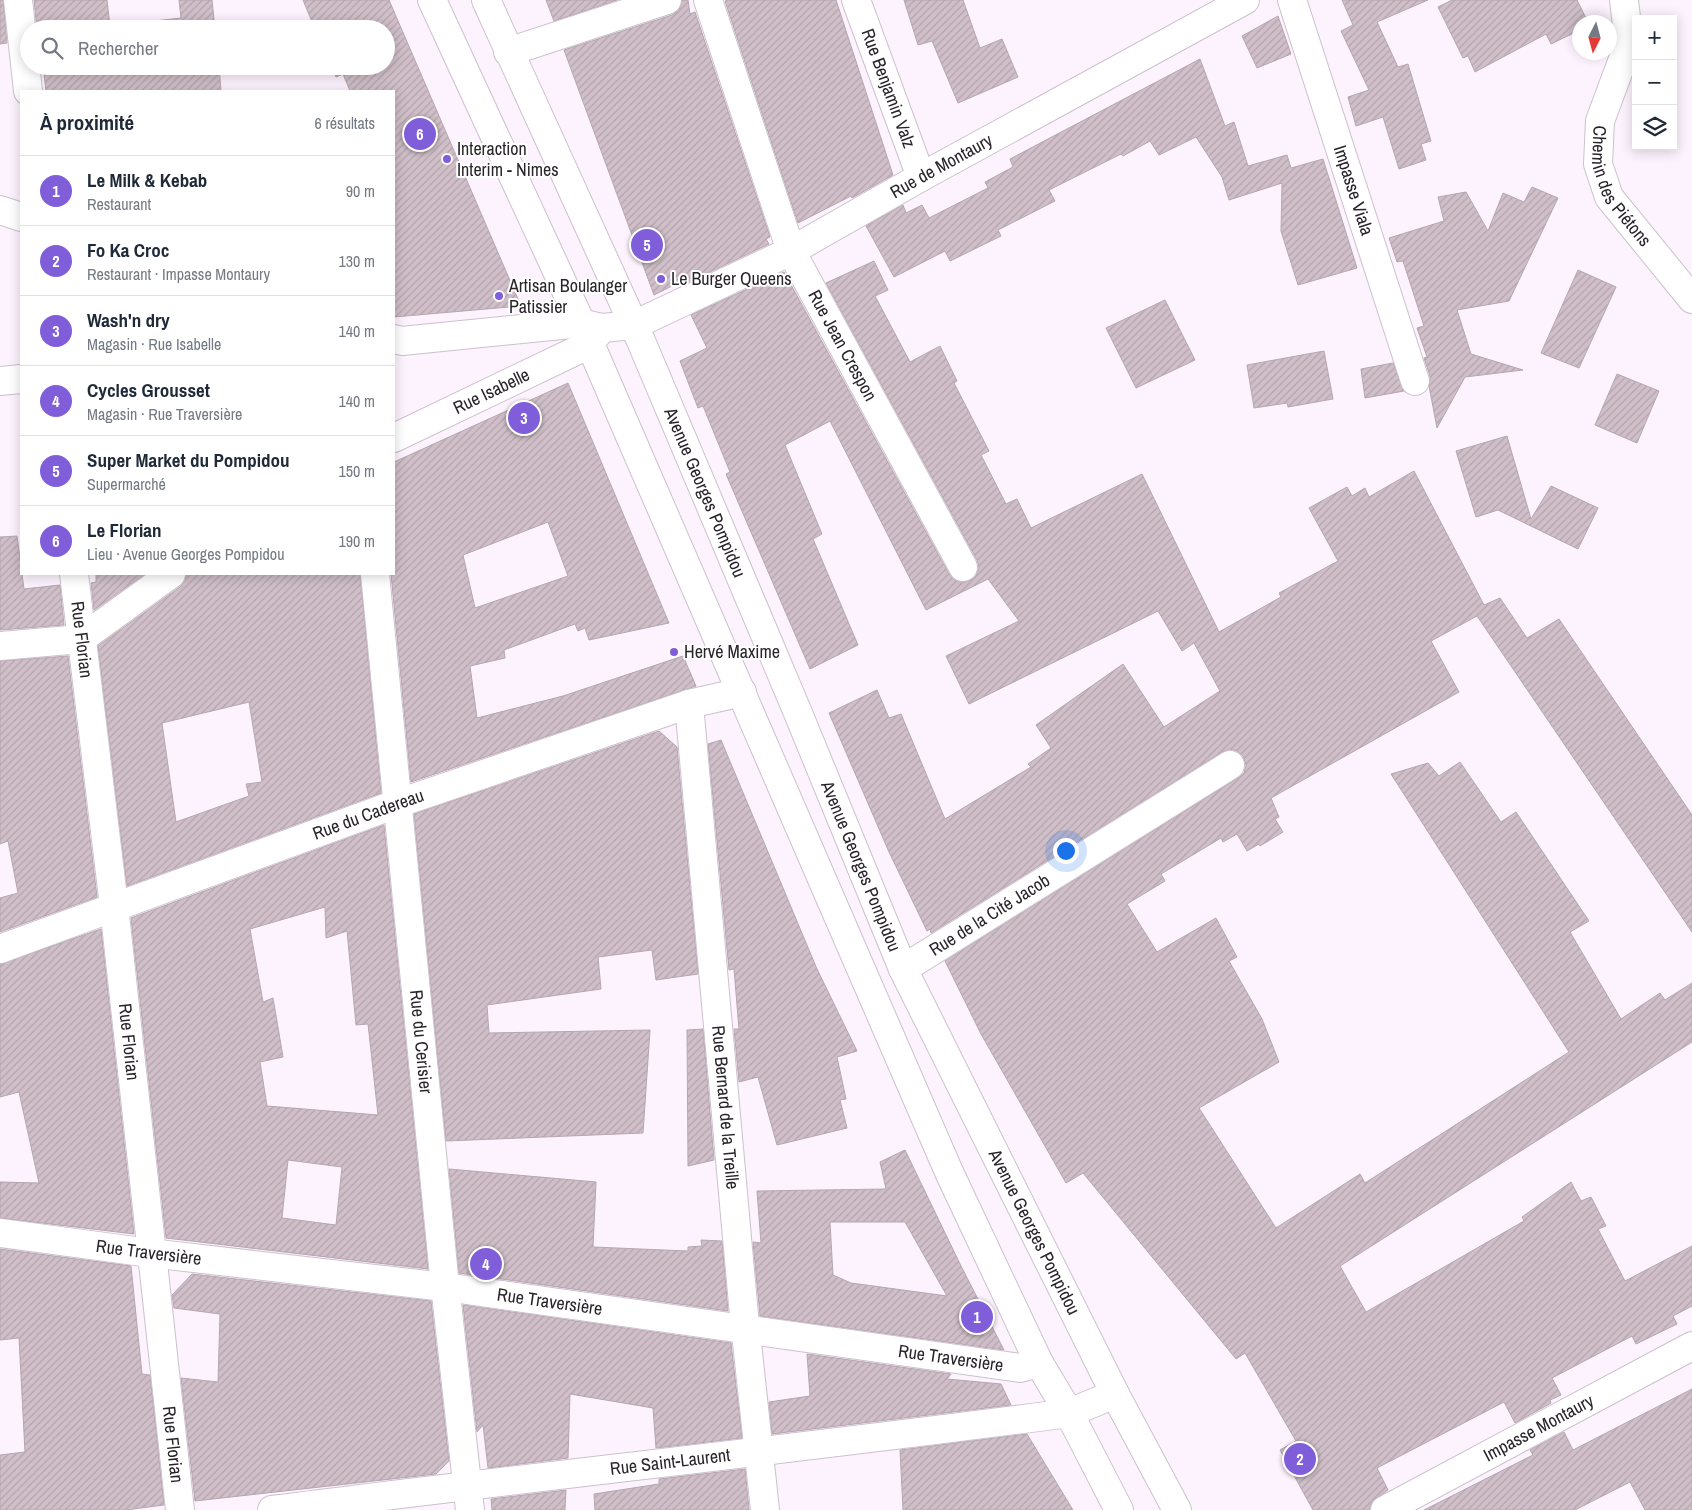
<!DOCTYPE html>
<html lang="fr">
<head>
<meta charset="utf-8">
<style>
	:root { --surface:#fff; --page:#f2f2f3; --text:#1f2937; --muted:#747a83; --line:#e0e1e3; --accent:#805ed9 }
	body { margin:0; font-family:"Archivo Narrow",sans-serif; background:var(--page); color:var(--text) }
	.controls { position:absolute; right:15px; top:15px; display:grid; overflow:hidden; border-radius:0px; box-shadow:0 2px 12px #0003 }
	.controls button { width:45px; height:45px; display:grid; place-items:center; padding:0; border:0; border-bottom:1px solid var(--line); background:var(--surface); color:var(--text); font:25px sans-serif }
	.compass { position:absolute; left:1572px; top:15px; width:45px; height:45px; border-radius:50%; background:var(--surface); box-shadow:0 2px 12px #0003; rotate:186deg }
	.you { position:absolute; left:1065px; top:850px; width:18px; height:18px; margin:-12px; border:4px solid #fff; border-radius:50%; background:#1a73e8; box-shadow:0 0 0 8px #1a73e833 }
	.badge { display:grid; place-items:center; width:32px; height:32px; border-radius:50%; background:var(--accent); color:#fff; font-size:16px; font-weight:700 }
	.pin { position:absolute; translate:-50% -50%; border:2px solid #fff; box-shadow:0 1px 5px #0006 }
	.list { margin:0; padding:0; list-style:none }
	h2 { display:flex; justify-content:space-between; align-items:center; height:65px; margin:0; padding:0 20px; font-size:21px }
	h2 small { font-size:16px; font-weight:400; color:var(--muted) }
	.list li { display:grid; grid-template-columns:32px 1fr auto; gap:15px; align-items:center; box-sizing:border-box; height:70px; padding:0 20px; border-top:1px solid var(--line) }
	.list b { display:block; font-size:19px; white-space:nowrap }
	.list p { margin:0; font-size:16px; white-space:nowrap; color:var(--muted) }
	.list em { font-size:16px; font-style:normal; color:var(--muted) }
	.icon { flex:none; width:28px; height:28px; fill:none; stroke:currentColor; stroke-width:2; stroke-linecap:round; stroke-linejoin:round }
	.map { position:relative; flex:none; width:1692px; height:1510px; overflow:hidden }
	.search { position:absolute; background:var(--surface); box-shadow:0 2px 12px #0003; left:20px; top:20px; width:375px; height:55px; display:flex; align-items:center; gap:12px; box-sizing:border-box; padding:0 18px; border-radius:28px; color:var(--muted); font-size:19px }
	.panel { position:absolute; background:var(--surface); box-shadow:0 2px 12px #0003; left:20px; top:90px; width:375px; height:485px; border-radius:0px }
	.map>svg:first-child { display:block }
	.building { fill:url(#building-hatch); stroke:#b6a6af; fill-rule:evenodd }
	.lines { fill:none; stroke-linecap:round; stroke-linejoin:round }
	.street-casing { stroke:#ccc0cd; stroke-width:30 }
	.secondary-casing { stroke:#ccc0cd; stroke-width:30 }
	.street { stroke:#fff; stroke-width:28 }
	.secondary { stroke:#fff; stroke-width:28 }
	.poi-dot { fill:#805ed9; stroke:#fff; stroke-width:2 }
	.labels { text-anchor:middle; stroke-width:4; stroke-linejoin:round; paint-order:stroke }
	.street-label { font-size:18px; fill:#282429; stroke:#fff }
	.poi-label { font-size:18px; fill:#282429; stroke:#fff; text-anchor:start }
</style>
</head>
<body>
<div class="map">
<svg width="1692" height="1510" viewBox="0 0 1692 1510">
	<defs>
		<pattern id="building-hatch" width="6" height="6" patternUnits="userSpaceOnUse" patternTransform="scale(1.25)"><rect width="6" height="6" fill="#d0bfc8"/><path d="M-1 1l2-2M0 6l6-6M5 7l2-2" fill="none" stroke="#b3a4ac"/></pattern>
	</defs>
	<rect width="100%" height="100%" fill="#fdf3fe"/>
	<!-- building -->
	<g class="building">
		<polygon points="0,0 3,0 7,43 0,44"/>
		<polygon points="34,0 107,0 110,26 181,18 179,0 212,0 215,29 37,29"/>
		<polygon points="303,0 389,0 521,306 394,317 394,91 350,91 343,74 336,77 332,66 386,66 386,29 315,29"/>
		<polygon points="546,0 617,0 554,21"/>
		<polygon points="682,0 688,0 690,14 695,12 770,237 766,239 769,244 678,287 676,284 654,295 564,50 672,15 679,10"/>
		<polygon points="729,0 836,0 893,175 852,198 851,196 798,223 725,1"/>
		<polygon points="904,0 963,0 980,48 1002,39 1018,77 958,103 932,41 918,45"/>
		<polygon points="1342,0 1428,0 1377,22 1398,67 1408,64 1431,141 1421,144 1426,160 1399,169 1383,117 1356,126 1348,97 1369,90 1341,31 1353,25"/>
		<polygon points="1452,0 1577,0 1588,22 1580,22 1580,30 1551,44 1546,34 1475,72 1468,56 1463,58 1438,7"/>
		<polygon points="1278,16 1291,54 1257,68 1242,36"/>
		<polygon points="1200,59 1225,126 1234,122 1248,166 1287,155 1291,168 1323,159 1357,268 1298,285 1281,231 1282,183 1229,200 1222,177 1196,137 1159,155 1150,141 1123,156 1121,154 1049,190 1055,201 998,230 1001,236 950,261 945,251 894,277 866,226 903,205 906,213 922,205 929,218 988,188 985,182 1013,167 1010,159"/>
		<polygon points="43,66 219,66 221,91 46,91"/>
		<polygon points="1532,187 1558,198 1509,301 1457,310 1471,354 1523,370 1465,377 1437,428 1429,386 1430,376 1424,358 1427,357 1417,328 1424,326 1403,261 1397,262 1389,238 1444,221 1438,197 1466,192 1488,231 1503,193 1524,202"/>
		<polygon points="874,261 888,290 875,296 910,362 940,346 957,381 954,383 989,451 981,455 1006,504 1017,499 1031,528 1142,474 1219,632 1281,597 1279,593 1338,561 1309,508 1347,487 1352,496 1365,488 1369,497 1414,471 1484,605 1500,598 1527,638 1559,619 1692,815 1692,932 1477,616 1431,641 1459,692 1271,798 1279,817 1275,819 1283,832 1260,846 1259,844 1247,851 1237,834 1223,842 1221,838 1161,874 1165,881 1127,904 1157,952 1216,918 1237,957 1229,961 1262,1019 1279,1062 1199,1108 1276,1228 1360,1174 1365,1183 1569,1052 1391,774 1428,763 1439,776 1460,762 1501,822 1516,812 1589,921 1570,932 1621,1019 1660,993 1665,1000 1692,983 1692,1042 1340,1266 1366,1312 1524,1221 1522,1217 1571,1182 1581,1201 1591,1197 1606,1226 1598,1229 1625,1281 1692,1246 1692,1306 1673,1316 1677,1324 1636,1344 1632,1336 1552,1378 1561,1395 1550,1400 1551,1403 1515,1423 1504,1402 1377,1468 1388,1490 1372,1501 1369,1510 1313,1510 1280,1450 1296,1441 1245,1353 1236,1359 1083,1173 1066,1183 981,1034 945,961 1238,778 1244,773 1246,765 1243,756 1237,751 1230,749 1222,752 931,933 930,929 927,931 889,852 829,713 877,690 889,718 901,714 945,819 1031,767 1028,764 1051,748 1036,725 1123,664 1164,727 1220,691 1194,643 1182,651 1158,611 969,704 946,656 1019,621 988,579 926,610 830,421 785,445 822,534 813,539 858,645 810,669 726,474 730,472 703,406 698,408 680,361 707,348 691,315 784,272 949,574 954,580 962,583 971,580 976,576 979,568 977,560 826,283"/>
		<polygon points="1578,270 1616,287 1579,368 1541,353"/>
		<polygon points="1165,300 1195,360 1136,388 1106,328"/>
		<polygon points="1324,351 1333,399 1288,407 1287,403 1254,408 1247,365"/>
		<polygon points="1393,363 1404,391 1365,398 1361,369"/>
		<polygon points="1617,374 1659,391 1637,443 1595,425"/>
		<path d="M568,383L669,623L589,640L585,628L578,631L575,624L504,650L505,658L470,666L477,718L563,696L683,656L696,686L411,782L391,574H394V462ZM548,522L568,576L475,608L463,555Z"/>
		<polygon points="1507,436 1531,519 1551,486 1598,508 1578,549 1498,510 1476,517 1456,451"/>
		<polygon points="17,536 24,589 60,585 64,625 0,630 0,537"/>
		<polygon points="96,574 145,574 94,610 91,583 96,582"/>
		<path d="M186,574H360L381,793L127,886L98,646L180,587L185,581ZM249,702L262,782L246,784L249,796L176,822L162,723Z"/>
		<polygon points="68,656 97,897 0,932 0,898 18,893 8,841 0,844 0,661"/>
		<polygon points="659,731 677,747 698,974 656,980 652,950 598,957 601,989 487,1005 489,1033 650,1030 643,1133 446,1141 414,814"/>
		<polygon points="721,740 817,969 857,1051 837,1057 846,1099 840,1100 847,1128 777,1145 758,1077 739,1082 734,1029 739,1029 734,969 729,970 708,744"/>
		<path d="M384,825L428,1269L166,1238L131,918ZM325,907L326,938L347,931L356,1025L368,1024L378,1115L267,1106L260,1062L283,1057L273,998L263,1002L250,929ZM288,1160L342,1167L336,1225L282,1218Z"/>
		<polygon points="101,929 134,1234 0,1218 0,1182 39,1183 19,1092 0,1097 0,964"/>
		<polygon points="703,1029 714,1160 688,1166 687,1030"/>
		<path d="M905,1150L961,1266L1004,1350L760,1316L753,1242L761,1243L757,1191L886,1189L880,1162ZM830,1222H905L947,1296L851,1283L833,1275Z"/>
		<polygon points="449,1169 596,1182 593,1247 688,1251 688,1247 702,1246 701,1240 722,1241 728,1311 459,1273"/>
		<polygon points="0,1249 131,1266 142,1374 150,1375 164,1505 126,1510 0,1510 0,1455 25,1452 19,1338 0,1340"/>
		<polygon points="192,1274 431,1301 449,1461 436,1474 195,1501 181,1378 218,1382 220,1314 174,1308 172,1295"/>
		<polygon points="463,1305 731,1343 742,1438 656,1448 653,1408 570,1394 568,1458 488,1468 483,1425 477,1432"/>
		<polygon points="807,1354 951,1374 947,1379 1001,1384 1011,1405 772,1434 769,1402 810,1396"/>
		<polygon points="1692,1389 1692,1510 1645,1510 1630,1482 1575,1510 1424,1510 1533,1455 1530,1450 1564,1432 1573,1450"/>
		<polygon points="1027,1434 1073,1510 903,1510 900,1450"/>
		<polygon points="745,1469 749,1510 595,1510 594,1494 659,1484 659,1479"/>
		<polygon points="566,1490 565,1510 492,1510 491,1499"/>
	</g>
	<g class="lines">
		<defs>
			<g id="street">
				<polyline points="18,0 28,91"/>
				<path id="s1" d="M708,0L791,251L963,567"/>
				<path id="s2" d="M856,0L921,177"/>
				<path id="s3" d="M1292,0L1415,381"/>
				<path id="s4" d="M1624,0L1629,43L1600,121L1598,164L1609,197L1692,299"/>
				<polyline points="508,52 667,0"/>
				<polyline points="0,210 21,217"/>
				<path id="s5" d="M394,339L402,341L581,323L602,328L634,325L791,251L921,177L1245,0"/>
				<polyline points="0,381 21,379"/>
				<path id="s6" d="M394,438L588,345L602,328"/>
				<path id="s7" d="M74,574L114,906L180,1510"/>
				<path id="s8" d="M375,574L444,1276L470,1510"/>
				<polyline points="0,646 81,639 171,574"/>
				<path id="s9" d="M689,704L744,1315L765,1510"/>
				<path id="s10" d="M0,949L399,803L689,704L742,692"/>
				<path id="s11" d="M903,969L1230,765"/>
				<path id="s12" d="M0,1233L150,1253L445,1287L1020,1368L1039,1363"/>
				<path id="s13" d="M272,1510C538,1476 804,1448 1069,1413L1115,1394"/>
				<path id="s14" d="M1385,1510L1692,1346"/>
			</g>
			<g id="secondary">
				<polyline points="432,0 581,323 949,1172 1039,1363 1069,1413 1119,1510"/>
				<path id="s15" d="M486,0L641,341L798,713L903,969L1115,1394L1177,1510"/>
			</g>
		</defs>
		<!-- street casing -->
		<use href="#street" class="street-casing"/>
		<!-- secondary casing -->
		<use href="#secondary" class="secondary-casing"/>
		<!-- street -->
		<use href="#street" class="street"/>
		<!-- secondary -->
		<use href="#secondary" class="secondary"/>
	</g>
	<!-- markers -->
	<g class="poi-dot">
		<circle cx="447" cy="159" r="5"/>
		<circle cx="661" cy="279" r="5"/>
		<circle cx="499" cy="296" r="5"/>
		<circle cx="674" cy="652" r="5"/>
	</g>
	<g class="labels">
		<!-- street labels -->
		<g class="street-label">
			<text dy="6" stroke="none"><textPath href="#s2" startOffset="94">Rue Benjamin Valz</textPath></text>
			<text dy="6" stroke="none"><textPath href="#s5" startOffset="588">Rue de Montaury</textPath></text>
			<text dy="6" stroke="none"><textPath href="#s4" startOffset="198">Chemin des Piétons</textPath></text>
			<text dy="6" stroke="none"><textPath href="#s3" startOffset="200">Impasse Viala</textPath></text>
			<text dy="6" stroke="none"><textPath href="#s1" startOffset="372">Rue Jean Crespon</textPath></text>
			<text dy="6" stroke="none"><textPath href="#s6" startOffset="108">Rue Isabelle</textPath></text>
			<text dy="6" stroke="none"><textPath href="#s15" startOffset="539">Avenue Georges Pompidou</textPath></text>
			<text dy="6" stroke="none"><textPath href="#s7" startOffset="66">Rue Florian</textPath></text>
			<text dy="6" stroke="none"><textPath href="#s10" startOffset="392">Rue du Cadereau</textPath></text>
			<text dy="6" stroke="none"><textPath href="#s15" startOffset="944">Avenue Georges Pompidou</textPath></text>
			<text dy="6" stroke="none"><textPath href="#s11" startOffset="102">Rue de la Cité Jacob</textPath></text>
			<text dy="6" stroke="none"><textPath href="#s7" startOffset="471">Rue Florian</textPath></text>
			<text dy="6" stroke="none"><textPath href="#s8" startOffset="470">Rue du Cerisier</textPath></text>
			<text dy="6" stroke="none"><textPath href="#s9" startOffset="405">Rue Bernard de la Treille</textPath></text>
			<text dy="6" stroke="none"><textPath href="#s15" startOffset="1349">Avenue Georges Pompidou</textPath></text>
			<text dy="6" stroke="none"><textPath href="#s12" startOffset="150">Rue Traversière</textPath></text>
			<text dy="6" stroke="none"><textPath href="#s12" startOffset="554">Rue Traversière</textPath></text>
			<text dy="6" stroke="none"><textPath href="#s12" startOffset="959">Rue Traversière</textPath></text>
			<text dy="6" stroke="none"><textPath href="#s14" startOffset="174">Impasse Montaury</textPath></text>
			<text dy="6" stroke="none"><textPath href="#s7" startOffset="876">Rue Florian</textPath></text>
			<text dy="6" stroke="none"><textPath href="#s13" startOffset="401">Rue Saint-Laurent</textPath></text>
		</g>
		<!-- poi labels -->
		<g class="poi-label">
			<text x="457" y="155">Interaction<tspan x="457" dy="21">Interim - Nimes</tspan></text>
			<text x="671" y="285">Le Burger Queens</text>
			<text x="509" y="292">Artisan Boulanger<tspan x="509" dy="21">Patissier</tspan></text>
			<text x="684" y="658">Hervé Maxime</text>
		</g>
	</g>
</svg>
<div class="controls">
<button>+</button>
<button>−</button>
<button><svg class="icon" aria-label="layers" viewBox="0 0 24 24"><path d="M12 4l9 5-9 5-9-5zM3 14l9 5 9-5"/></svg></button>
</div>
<svg class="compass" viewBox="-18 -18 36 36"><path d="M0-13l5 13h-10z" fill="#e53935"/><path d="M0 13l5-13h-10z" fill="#747a83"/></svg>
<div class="you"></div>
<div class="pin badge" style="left:977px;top:1317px">1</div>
<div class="pin badge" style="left:1300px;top:1459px">2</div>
<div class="pin badge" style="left:524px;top:418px">3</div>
<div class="pin badge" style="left:486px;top:1264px">4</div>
<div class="pin badge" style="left:647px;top:245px">5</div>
<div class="pin badge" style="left:420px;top:134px">6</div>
<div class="search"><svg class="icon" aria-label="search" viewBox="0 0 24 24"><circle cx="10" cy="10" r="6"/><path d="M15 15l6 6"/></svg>Rechercher</div>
<section class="panel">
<h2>À proximité<small>6 résultats</small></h2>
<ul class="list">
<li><span class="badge">1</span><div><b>Le Milk &amp; Kebab</b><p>Restaurant</p></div><em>90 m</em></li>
<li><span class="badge">2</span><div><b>Fo Ka Croc</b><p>Restaurant · Impasse Montaury</p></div><em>130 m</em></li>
<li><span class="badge">3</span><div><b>Wash'n dry</b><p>Magasin · Rue Isabelle</p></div><em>140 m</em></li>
<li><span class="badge">4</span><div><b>Cycles Grousset</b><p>Magasin · Rue Traversière</p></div><em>140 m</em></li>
<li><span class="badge">5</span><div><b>Super Market du Pompidou</b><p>Supermarché</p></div><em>150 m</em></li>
<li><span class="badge">6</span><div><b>Le Florian</b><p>Lieu · Avenue Georges Pompidou</p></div><em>190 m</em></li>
</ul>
</section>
</div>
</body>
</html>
